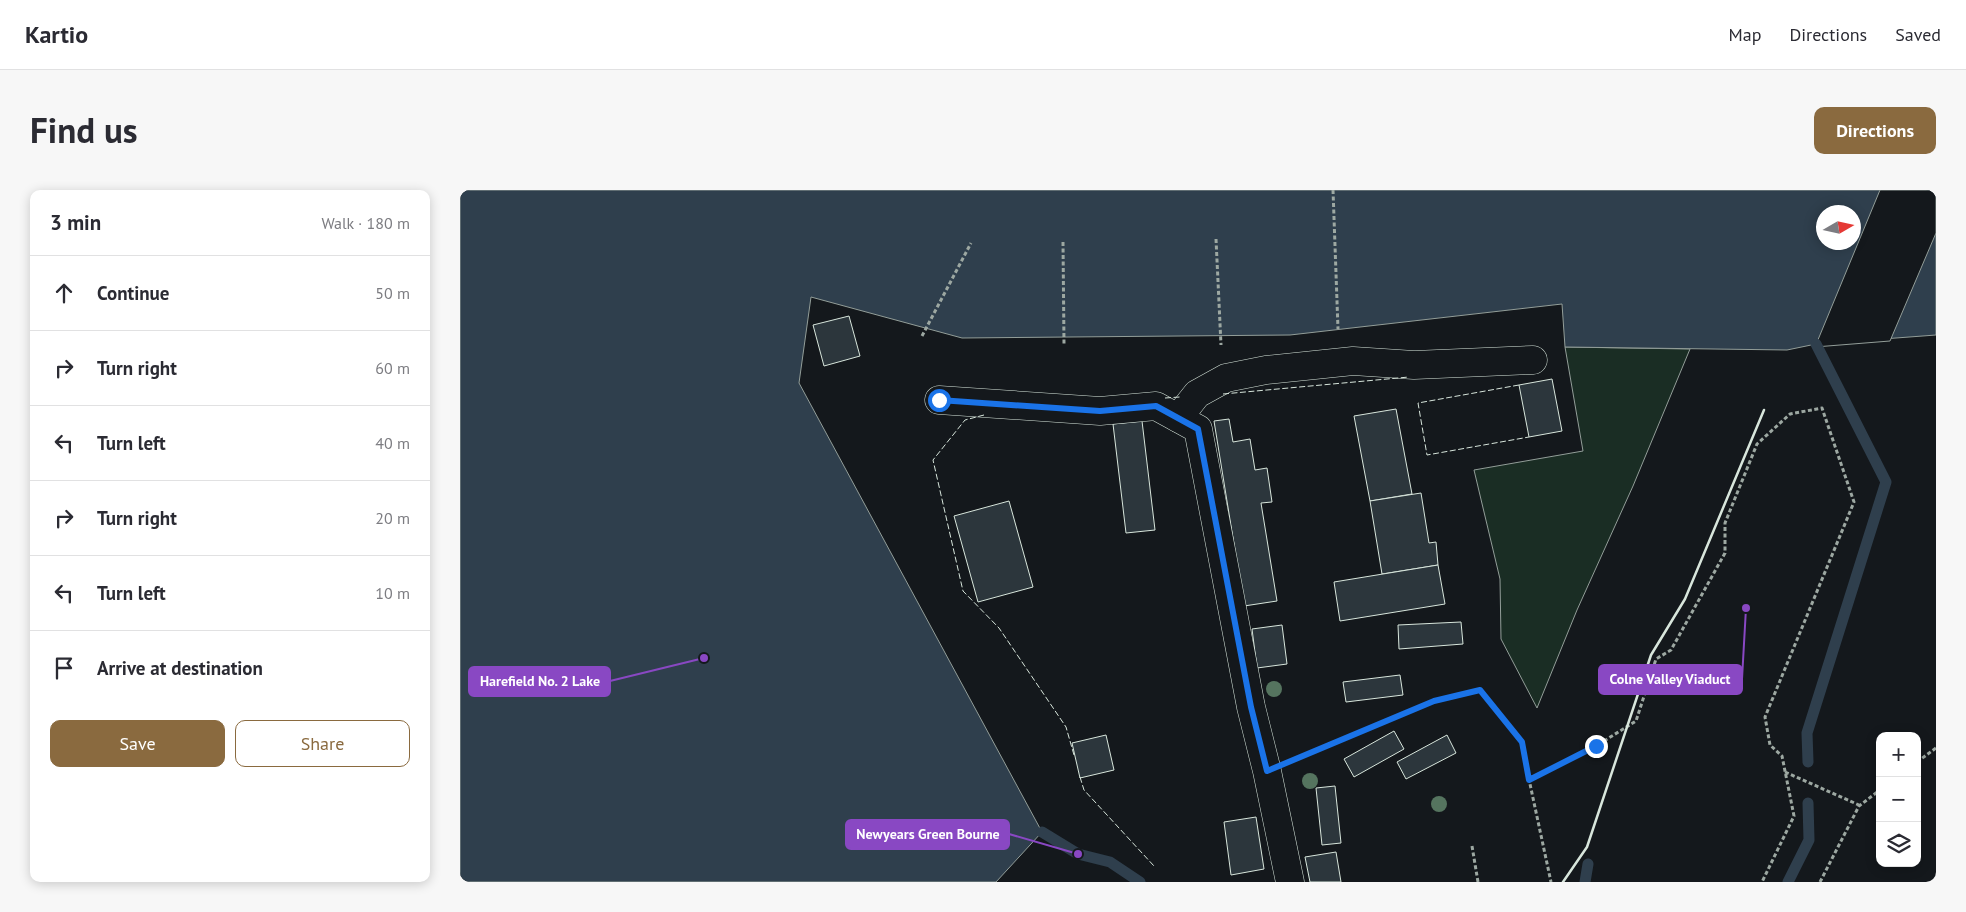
<!DOCTYPE html>
<html lang="en">
<head>
<meta charset="utf-8">
<style>
	:root { --surface:#fff; --page:#f7f7f7; --text:#2b2b33; --muted:#7c7c81; --line:#e1e1e2; --accent:#8a6a3f }
	body { margin:0; font-family:"PT Sans",sans-serif; background:var(--page); color:var(--text) }
	.controls { position:absolute; right:15px; bottom:15px; display:grid; overflow:hidden; border-radius:10px; box-shadow:0 2px 12px #0003 }
	.controls button { width:45px; height:45px; display:grid; place-items:center; padding:0; border:0; border-bottom:1px solid var(--line); background:var(--surface); color:var(--text); font:25px sans-serif }
	.compass { position:absolute; left:1356px; top:15px; width:45px; height:45px; border-radius:50%; background:var(--surface); box-shadow:0 2px 12px #0003; rotate:81deg }
	.stop { position:absolute; width:15px; height:15px; margin:-11px; border:4px solid #1a73e8; border-radius:50%; background:#fff }
	.stop.end { background:#1a73e8; border-color:#fff; box-shadow:0 1px 5px #0008 }
	.list { margin:0; padding:0; list-style:none }
	h2 { display:flex; justify-content:space-between; align-items:center; height:65px; margin:0; padding:0 20px; font-size:21px }
	h2 small { font-size:16px; font-weight:400; color:var(--muted) }
	.list li { display:grid; grid-template-columns:32px 1fr auto; gap:15px; align-items:center; box-sizing:border-box; height:75px; padding:0 20px; border-top:1px solid var(--line) }
	.list b { display:block; font-size:19px; white-space:nowrap }
	.list em { font-size:16px; font-style:normal; color:var(--muted) }
	.actions { display:flex; gap:10px; padding:15px 20px }
	.actions a { flex:1; padding:11px 0; border:1px solid var(--accent); border-radius:10px; text-align:center; font-size:18px; color:var(--accent) }
	.actions .main { background:var(--accent); color:#fff }
	.icon { flex:none; width:28px; height:28px; fill:none; stroke:currentColor; stroke-width:2; stroke-linecap:round; stroke-linejoin:round }
	.map { position:relative; flex:none; width:1476px; height:692px; overflow:hidden; border-radius:10px }
	header { display:flex; align-items:center; gap:30px; box-sizing:border-box; height:70px; padding:0 25px; background:var(--surface); border-bottom:1px solid var(--line) }
	header strong { font-size:24px }
	nav { display:flex; gap:28px; margin-inline-start:auto; font-size:18px }
	.intro { display:flex; align-items:center; justify-content:space-between; box-sizing:border-box; height:120px; padding:0 30px }
	h1 { margin:0; font-size:35px }
	.button { padding:12px 22px; border-radius:10px; background:var(--accent); color:#fff; font-size:18px; font-weight:700 }
	main { display:flex; gap:30px; padding:0 30px }
	aside { flex:1; background:var(--surface); border-radius:10px; box-shadow:0 2px 12px #0003 }
	.map>svg:first-child { display:block }
	.green { fill:#1a2d24; stroke:#939e99 }
	.water { fill:#2f3f4d; stroke:#939e99; fill-rule:evenodd }
	.pier { fill:#14181c; stroke:#939e99 }
	.lines { fill:none; stroke-linecap:round; stroke-linejoin:round }
	.stream { stroke:#2f3f4d; stroke-width:11 }
	.building { fill:#2c363c; stroke:#d8e6dc }
	.minor-casing { stroke:#d8e6dc; stroke-width:29 }
	.path { stroke:#9da8a2; stroke-width:3; stroke-dasharray:4 2.5; stroke-linecap:butt }
	.minor { stroke:#14181c; stroke-width:28 }
	.fence { stroke:#d8e6dc; stroke-width:1; stroke-dasharray:6 2.5; stroke-linecap:butt }
	.wall { stroke:#d8e6dc; stroke-width:2.5 }
	.tree { fill:#55745f }
	.route { stroke:#1a73e8; stroke-width:6 }
	.leader { fill:none; stroke:#8948c3; stroke-width:2 }
	.callout-dot { fill:#8948c3; stroke:#14181c; stroke-width:2 }
	.callout { fill:#8948c3; stroke:#8948c3; stroke-width:2 }
	.callout-label { font-size:14px; text-anchor:middle; font-weight:bold; fill:#fff }
</style>
</head>
<body>
<header>
<strong>Kartio</strong>
<nav><a>Map</a><a>Directions</a><a>Saved</a></nav>
</header>
<div class="intro"><h1>Find us</h1><a class="button">Directions</a></div>
<main>
<aside>
<h2>3 min<small>Walk · 180 m</small></h2>
<ul class="list">
<li><svg class="icon" aria-label="ahead" viewBox="0 0 24 24"><path d="M12 20V5M6 11l6-6 6 6"/></svg><div><b>Continue</b></div><em>50 m</em></li>
<li><svg class="icon" aria-label="right" viewBox="0 0 24 24"><path d="M7 20v-9h11M14 6l5 5-5 5"/></svg><div><b>Turn right</b></div><em>60 m</em></li>
<li><svg class="icon" aria-label="left" viewBox="0 0 24 24"><path d="M17 20v-9H6M10 6l-5 5 5 5"/></svg><div><b>Turn left</b></div><em>40 m</em></li>
<li><svg class="icon" aria-label="right" viewBox="0 0 24 24"><path d="M7 20v-9h11M14 6l5 5-5 5"/></svg><div><b>Turn right</b></div><em>20 m</em></li>
<li><svg class="icon" aria-label="left" viewBox="0 0 24 24"><path d="M17 20v-9H6M10 6l-5 5 5 5"/></svg><div><b>Turn left</b></div><em>10 m</em></li>
<li><svg class="icon" aria-label="arrive" viewBox="0 0 24 24"><path d="M6 21V4h12l-3 4 3 4H6"/></svg><div><b>Arrive at destination</b></div></li>
</ul>
<div class="actions"><a class="main">Save</a><a>Share</a></div>
</aside>
<div class="map">
<svg width="1476" height="692" viewBox="0 0 1476 692">
	<rect width="100%" height="100%" fill="#14181c"/>
	<!-- green -->
	<polygon class="green" points="1105,157 1230,159 1173,296 1117,420 1077,518 1041,449 1040,389 1014,280 1123,261"/>
	<!-- water -->
	<path class="water" d="M0,0H1476V145L1356,154L1327,160L1105,157L1102,114L830,145L502,148L351,107L339,193L582,642L536,692H0ZM1364,22H1394V52H1364Z"/>
	<!-- pier -->
	<polygon class="pier" points="1420,0 1476,0 1476,43 1430,151 1355,157"/>
	<g class="lines">
		<!-- stream -->
		<g class="stream">
			<polyline points="1348,572 1347,543 1426,292 1356,154"/>
			<polyline points="582,642 618,664 650,672 680,692"/>
			<polyline points="1125,692 1128,674"/>
			<polyline points="1328,692 1349,650 1348,613"/>
		</g>
	</g>
	<!-- building -->
	<g class="building">
		<polygon points="389,126 400,166 364,176 353,135"/>
		<polygon points="1092,189 1102,241 1069,247 1059,195"/>
		<polygon points="936,219 952,304 910,311 894,226"/>
		<polygon points="769,229 773,252 790,249 795,280 807,278 812,312 801,313 817,411 784,416 754,231"/>
		<polygon points="682,231 695,340 666,343 653,234"/>
		<polygon points="961,303 969,353 976,352 978,375 922,384 910,311"/>
		<polygon points="549,311 573,397 518,412 494,326"/>
		<polygon points="978,375 985,414 880,431 874,392"/>
		<polygon points="1001,432 1003,454 939,459 938,435"/>
		<polygon points="822,435 827,474 797,478 792,439"/>
		<polygon points="940,485 943,505 886,512 883,492"/>
		<polygon points="934,541 944,559 894,587 884,569"/>
		<polygon points="646,545 654,580 620,588 612,553"/>
		<polygon points="987,545 996,563 946,589 937,572"/>
		<polygon points="875,596 881,653 862,655 856,598"/>
		<polygon points="796,627 804,679 771,685 764,632"/>
		<polygon points="876,662 881,692 850,692 845,667"/>
	</g>
	<g class="lines">
		<defs>
			<g id="minor">
				<polyline points="479,210 640,221 696,216 738,239 791,517 807,581 830,692"/>
				<polyline points="718,228 737,204 766,188 806,180 893,171 954,175 1073,170"/>
			</g>
		</defs>
		<!-- minor casing -->
		<use href="#minor" class="minor-casing"/>
		<!-- path -->
		<g class="path">
			<polyline points="873,0 878,139"/>
			<polyline points="756,49 761,155"/>
			<polyline points="603,52 604,154"/>
			<polyline points="462,146 511,53"/>
			<polyline points="837,569 974,511 1020,500 1061,552 1091,692"/>
			<polyline points="1457,572 1476,558"/>
			<polyline points="1325,582 1399,615"/>
			<polyline points="1069,590 1136,556 1176,531 1196,469 1211,460 1265,363 1265,333 1297,254 1330,224 1362,218 1394,312 1305,527 1310,555 1322,566 1334,626 1302,692"/>
			<polyline points="1012,656 1018,692"/>
			<polyline points="1360,692 1399,616 1420,600"/>
		</g>
		<!-- minor -->
		<use href="#minor" class="minor"/>
		<!-- fence -->
		<g class="fence">
			<polyline points="1059,195 958,213 967,265 1069,247"/>
			<polyline points="763,204 949,187"/>
			<polyline points="705,208 720,207"/>
			<polyline points="524,225 505,230 473,270 503,401 539,438 606,537 614,565"/>
			<polyline points="620,587 624,600 694,676"/>
		</g>
		<!-- wall -->
		<polyline class="wall" points="1103,692 1127,657 1191,465 1225,409 1304,220"/>
	</g>
	<!-- trees -->
	<g class="tree">
		<circle cx="814" cy="499" r="8"/>
		<circle cx="850" cy="591" r="8"/>
		<circle cx="979" cy="614" r="8"/>
	</g>
	<g class="lines">
		<!-- route -->
		<polyline class="route" points="479,210 640,221 696,216 738,239 791,517 807,581 974,511 1020,500 1062,552 1069,590 1136,556"/>
	</g>
	<!-- callouts -->
	<path class="leader" d="M1286 418L1282 489M244 468L150 491M618 664L549 644"/>
	<g class="callout-dot">
		<circle cx="1286" cy="418" r="5"/>
		<circle cx="244" cy="468" r="5"/>
		<circle cx="618" cy="664" r="5"/>
	</g>
	<g class="callout">
		<rect x="1139" y="475" width="143" height="29" rx="5"/>
		<rect x="9" y="477" width="141" height="29" rx="5"/>
		<rect x="386" y="630" width="163" height="29" rx="5"/>
	</g>
	<g class="callout-label">
		<text x="1210" y="494">Colne Valley Viaduct</text>
		<text x="80" y="496">Harefield No. 2 Lake</text>
		<text x="468" y="649">Newyears Green Bourne</text>
	</g>
</svg>
<div class="controls">
<button>+</button>
<button>−</button>
<button><svg class="icon" aria-label="layers" viewBox="0 0 24 24"><path d="M12 4l9 5-9 5-9-5zM3 14l9 5 9-5"/></svg></button>
</div>
<svg class="compass" viewBox="-18 -18 36 36"><path d="M0-13l5 13h-10z" fill="#e53935"/><path d="M0 13l5-13h-10z" fill="#7c7c81"/></svg>
<div class="stop" style="left:479px;top:210px"></div>
<div class="stop end" style="left:1136px;top:556px"></div>
</div>
</main>
</body>
</html>
